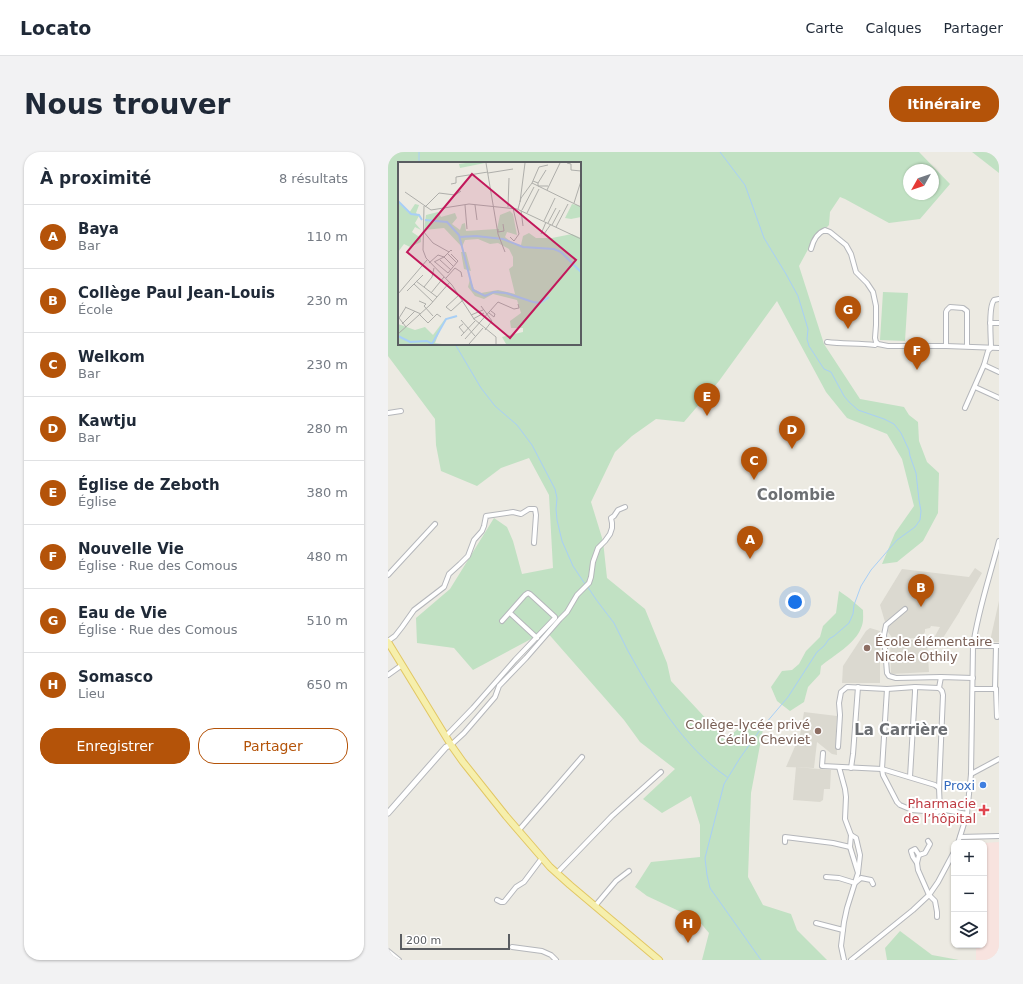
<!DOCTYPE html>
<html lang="fr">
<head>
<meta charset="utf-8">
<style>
	:root { --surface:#fff; --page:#f2f2f3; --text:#1f2937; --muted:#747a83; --line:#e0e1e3; --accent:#b45309 }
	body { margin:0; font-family:"DejaVu Sans",sans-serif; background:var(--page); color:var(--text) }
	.controls { position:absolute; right:12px; bottom:12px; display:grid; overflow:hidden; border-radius:8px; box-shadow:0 1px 3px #0004 }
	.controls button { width:36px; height:36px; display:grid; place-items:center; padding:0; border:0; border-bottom:1px solid var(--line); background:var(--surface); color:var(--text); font:20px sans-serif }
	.compass { position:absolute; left:515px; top:12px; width:36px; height:36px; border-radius:50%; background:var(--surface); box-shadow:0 1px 3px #0004; rotate:230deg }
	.scale { position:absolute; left:12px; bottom:10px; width:110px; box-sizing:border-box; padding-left:4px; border:2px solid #5a5d61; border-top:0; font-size:11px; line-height:14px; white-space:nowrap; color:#5a5d61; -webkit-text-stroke:3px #fff; paint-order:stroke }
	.you { position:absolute; left:407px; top:450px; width:14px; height:14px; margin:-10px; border:3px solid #fff; border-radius:50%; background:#1a73e8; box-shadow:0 0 0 6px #1a73e833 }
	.badge { display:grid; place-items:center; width:26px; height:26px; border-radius:50%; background:var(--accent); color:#fff; font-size:13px; font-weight:700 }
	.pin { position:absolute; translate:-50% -33px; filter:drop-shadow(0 1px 2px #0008) }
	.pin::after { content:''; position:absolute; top:21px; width:14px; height:12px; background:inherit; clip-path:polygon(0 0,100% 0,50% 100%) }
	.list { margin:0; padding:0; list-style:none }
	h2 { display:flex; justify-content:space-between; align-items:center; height:52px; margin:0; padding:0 16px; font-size:17px }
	h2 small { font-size:13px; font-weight:400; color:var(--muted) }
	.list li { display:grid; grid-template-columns:26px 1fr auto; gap:12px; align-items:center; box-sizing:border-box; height:64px; padding:0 16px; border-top:1px solid var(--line) }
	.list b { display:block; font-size:15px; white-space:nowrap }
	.list p { margin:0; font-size:13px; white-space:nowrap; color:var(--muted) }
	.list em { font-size:13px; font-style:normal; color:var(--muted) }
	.actions { display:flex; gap:8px; padding:12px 16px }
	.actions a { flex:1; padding:9px 0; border:1px solid var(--accent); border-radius:16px; text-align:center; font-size:14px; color:var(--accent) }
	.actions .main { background:var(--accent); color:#fff }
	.icon { flex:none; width:22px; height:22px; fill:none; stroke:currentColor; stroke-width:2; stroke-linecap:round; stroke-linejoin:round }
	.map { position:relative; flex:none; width:611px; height:808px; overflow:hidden; border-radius:16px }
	header { display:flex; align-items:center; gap:24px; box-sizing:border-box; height:56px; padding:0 20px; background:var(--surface); border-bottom:1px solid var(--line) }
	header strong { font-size:19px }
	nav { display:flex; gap:22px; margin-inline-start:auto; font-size:14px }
	.intro { display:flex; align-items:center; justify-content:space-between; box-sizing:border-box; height:96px; padding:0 24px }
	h1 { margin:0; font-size:28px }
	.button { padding:10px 18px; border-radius:16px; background:var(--accent); color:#fff; font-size:14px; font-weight:700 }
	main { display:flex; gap:24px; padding:0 24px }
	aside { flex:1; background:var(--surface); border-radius:16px; box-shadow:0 1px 3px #0004 }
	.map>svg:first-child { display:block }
	.education { fill:#dbd9d0 }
	.medical { fill:#f8e3df }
	.green { fill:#c1e1c3; fill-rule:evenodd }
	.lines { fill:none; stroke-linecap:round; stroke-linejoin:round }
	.stream { stroke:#a8cff6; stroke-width:1 }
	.minor-casing { stroke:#b5b7bb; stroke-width:6 }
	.tertiary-casing { stroke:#b5b7bb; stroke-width:7 }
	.primary-casing { stroke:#e2c764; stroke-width:8 }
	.minor { stroke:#fff; stroke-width:4 }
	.tertiary { stroke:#fff; stroke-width:5 }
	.primary { stroke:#f6efac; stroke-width:6 }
	.education-dot { fill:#8d6e63; stroke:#fff; stroke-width:1.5 }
	.shop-dot { fill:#3f7fe0; stroke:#fff; stroke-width:1.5 }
	.health-dot { fill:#e0444e; stroke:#fff; stroke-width:1.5 }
	.labels { text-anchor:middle; stroke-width:4; stroke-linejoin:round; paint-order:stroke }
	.education-label { font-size:13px; fill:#785e54; stroke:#fff; text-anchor:start }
	.shop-label { font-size:13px; fill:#366cbe; stroke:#fff; text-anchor:end }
	.health-label { font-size:13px; fill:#be3a42; stroke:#fff; text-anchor:end }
	.quarter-label { font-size:15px; font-weight:bold; fill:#6c6f73; stroke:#fff }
	.inset-river { fill:none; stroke:#a8cff6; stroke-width:2 }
	.inset-road { fill:none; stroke:#aeaeaa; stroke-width:1 }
	.view { fill:#c2185b; fill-opacity:0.15; stroke:#c2185b; stroke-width:2 }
	.inset-edge { fill:none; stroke:#5a5d61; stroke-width:2 }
</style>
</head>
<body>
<header>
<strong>Locato</strong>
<nav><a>Carte</a><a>Calques</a><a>Partager</a></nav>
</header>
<div class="intro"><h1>Nous trouver</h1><a class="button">Itinéraire</a></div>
<main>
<aside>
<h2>À proximité<small>8 résultats</small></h2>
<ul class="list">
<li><span class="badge">A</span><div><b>Baya</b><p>Bar</p></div><em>110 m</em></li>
<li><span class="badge">B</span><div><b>Collège Paul Jean-Louis</b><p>École</p></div><em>230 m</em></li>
<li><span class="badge">C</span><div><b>Welkom</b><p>Bar</p></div><em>230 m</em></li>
<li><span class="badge">D</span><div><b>Kawtju</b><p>Bar</p></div><em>280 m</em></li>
<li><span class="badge">E</span><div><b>Église de Zeboth</b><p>Église</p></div><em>380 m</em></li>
<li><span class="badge">F</span><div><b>Nouvelle Vie</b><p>Église · Rue des Comous</p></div><em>480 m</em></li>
<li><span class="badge">G</span><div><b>Eau de Vie</b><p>Église · Rue des Comous</p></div><em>510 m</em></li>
<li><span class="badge">H</span><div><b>Somasco</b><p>Lieu</p></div><em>650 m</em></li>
</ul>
<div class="actions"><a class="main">Enregistrer</a><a>Partager</a></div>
</aside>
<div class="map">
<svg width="611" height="808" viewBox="0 0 611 808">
	<rect width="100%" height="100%" fill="#eceae2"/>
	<!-- education -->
	<g class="education">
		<polygon points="587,416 594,421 572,458 572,459 548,497 542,493 552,475 543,474 542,476 537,477 537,480 533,486 505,487 500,480 492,453 514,417 581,425"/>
		<polygon points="611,449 611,490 603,490 602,489"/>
		<polygon points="482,476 492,479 492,531 454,531 455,514 478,479"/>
		<polygon points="539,487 541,520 503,522 502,489"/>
		<polygon points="416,560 449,564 448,576 449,603 444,602 429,590 426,616 398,615 412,583"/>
		<polygon points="408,615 443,618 442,637 436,637 435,648 432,650 405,648"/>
	</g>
	<!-- medical -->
	<polygon class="medical" points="611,690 611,808 588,808 588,793 596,793 596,691"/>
	<!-- green -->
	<g class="green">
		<path d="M0,0H531L562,32L532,67L501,71L457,47L452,45L442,60L441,73L424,90L411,114L436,192L472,247L516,255L521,263L530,270L531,289L539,310L551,321L550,361L535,389L509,410L494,412L507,381L526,354L514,307L499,282L459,266L438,240L389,149L331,229L296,270L268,267L244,284L227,300L203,350L215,389L219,426L257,457L279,511L283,529L337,587L362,568L376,572L363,641L360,725L375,753L403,762L409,778L439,808H314L321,781L310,768L259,744L247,735L263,710L312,705V673L303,644L274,661L255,647L287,617L252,590L236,568L158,479L85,518L66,496L29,491L28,466L62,437L106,366L119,375L125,389L134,422L165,416L161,343L141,306L113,316L89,334L53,319L48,293L47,267L0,204ZM11,11H192V192H11ZM521,18H545V42H521Z"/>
		<polygon points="584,0 611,0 611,21"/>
		<polygon points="495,140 520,141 517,189 492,188"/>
		<path d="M451,439L461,446L475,458C475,464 476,470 473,476C468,491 445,504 433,514L432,522L420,535L416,550L402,559L389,549L383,535L394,519L404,518L411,512L418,499L432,485L435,474L448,461Z"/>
		<polygon points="512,779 544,803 571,808 499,808 497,796"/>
	</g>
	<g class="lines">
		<!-- stream -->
		<g class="stream">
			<polyline points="31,0 31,11"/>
			<polyline points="332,0 357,33 376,86 398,122 410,144 420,177 419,187 421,194 436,217 443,220 456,244 461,250 470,258 496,267 506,272 513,281 521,298 522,304 528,321 531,348 533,359 532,368 527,375 509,388 483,418 473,434 466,453 465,462 461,471 446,484 441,487 436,494 429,500 400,545 372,578 352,606 336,632 317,706 319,723 322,736 373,808"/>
			<polyline points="67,192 93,236 107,254 129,273 144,293 167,337 169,346 168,357 169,368 174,389 185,414 197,432"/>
			<path d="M199,434C204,441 208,448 213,454C217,460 222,465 226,471C231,480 235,490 240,499C266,545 294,594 339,625"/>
		</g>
		<defs>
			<g id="minor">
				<path d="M423,97C425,89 429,81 437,78L442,80L458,93L463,102L468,120L479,131L485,140L488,154V173L487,186L488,190L490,192L500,194H558L611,196"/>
				<polyline points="602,171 611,171"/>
				<path d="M439,190C455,192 471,191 487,193L489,191"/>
				<polyline points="558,194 558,160 559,158 562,155 575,156 579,159 579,194"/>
				<polyline points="596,213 611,220"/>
				<polyline points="587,235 611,246"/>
				<path d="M577,256L596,213L600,199L603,196C603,185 600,156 606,148L611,147"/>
				<polyline points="0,261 13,259"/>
				<polyline points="0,423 47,372"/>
				<polyline points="517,457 498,473 496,483 499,521 501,524 508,526 553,525 585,526"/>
				<polyline points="122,461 149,486"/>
				<polyline points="0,489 7,484 14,475 26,458 56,435 61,422 72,412 80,404 86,388 94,379 96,374 98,364 125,360 133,362 141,357 147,357 148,363 146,391"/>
				<polyline points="585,494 611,494"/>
				<polyline points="0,523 14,513"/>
				<polyline points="551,536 553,525"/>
				<polyline points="499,537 494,617 495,623 509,650 512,653 524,658 549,660 557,658 579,662"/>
				<polyline points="585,537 608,537"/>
				<polyline points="607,537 608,494"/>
				<polyline points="608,537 609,565"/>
				<polyline points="58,584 85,556 127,508 167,466 167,465 142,442 140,441 137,443 114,469"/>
				<polyline points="63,593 76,581 107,545 111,534 138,506 172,467 179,460 189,443 201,431 203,425 205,410 210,396 217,389 222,382 224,376 224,371 223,366 226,364 230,358 237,355"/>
				<polyline points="450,595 452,563 451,551 453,540 459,535 499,537 527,535 551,536 554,539 555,543 551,636"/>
				<polyline points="435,601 434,614 494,617 547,633 551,636 552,658"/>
				<polyline points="451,615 457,637 458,645 457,667 463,683 462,695 470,721 459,756 456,770 453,794 456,808"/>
				<polyline points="463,616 465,602 470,535"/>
				<polyline points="583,622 611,607"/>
				<polyline points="522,625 527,540 527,535"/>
				<polyline points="131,678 194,605"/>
				<polyline points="463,683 468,686 472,703 470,721"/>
				<polyline points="572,685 611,684"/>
				<polyline points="397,690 397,685 445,691 462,695"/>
				<path d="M570,691L579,662L583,622L585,494C590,458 602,424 611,389"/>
				<polyline points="531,703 529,711 530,718 541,743 547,749 549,760 549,765"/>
				<polyline points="529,711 525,705 523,699 527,697 531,703 537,701 542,692 540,689"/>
				<polyline points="169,721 224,664 273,620"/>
				<polyline points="438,725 451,726 467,731 473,726 483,728 485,732"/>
				<polyline points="109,748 113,750 116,750 128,735 136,730 154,706"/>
				<polyline points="207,754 228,729 241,719"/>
				<polyline points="428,771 455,778"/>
				<polyline points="124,795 154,799 163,803 168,808"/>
				<polyline points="0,799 11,808"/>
				<polyline points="463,808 525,758 541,743 550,730 566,700"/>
			</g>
			<polyline id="tertiary" points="0,661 58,595 63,593"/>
			<polyline id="primary" points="0,490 63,593 75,610 118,664 162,715 182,733 271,808"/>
		</defs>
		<!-- minor casing -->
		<use href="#minor" class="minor-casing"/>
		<!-- tertiary casing -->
		<use href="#tertiary" class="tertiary-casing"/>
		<!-- primary casing -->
		<use href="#primary" class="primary-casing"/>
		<!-- minor -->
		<use href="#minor" class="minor"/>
		<!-- tertiary -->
		<use href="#tertiary" class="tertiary"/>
		<!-- primary -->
		<use href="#primary" class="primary"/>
	</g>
	<!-- markers -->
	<g class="education-dot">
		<circle cx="479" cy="496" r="4"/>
		<circle cx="430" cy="579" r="4"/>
	</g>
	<circle class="shop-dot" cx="595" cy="633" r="4"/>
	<path class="health-dot" d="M594 652h4v4h4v4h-4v4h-4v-4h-4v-4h4z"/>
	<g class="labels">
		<!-- education labels -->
		<g class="education-label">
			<text x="487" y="494">École élémentaire<tspan x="487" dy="15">Nicole Othily</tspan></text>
			<text x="422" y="577" text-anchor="end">Collège-lycée privé<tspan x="422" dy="15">Cécile Cheviet</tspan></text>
		</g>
		<!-- shop labels -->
		<g class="shop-label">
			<text x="587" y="638">Proxi</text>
		</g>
		<!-- health labels -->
		<g class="health-label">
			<text x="588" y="656">Pharmacie<tspan x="588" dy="15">de l’hôpital</tspan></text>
		</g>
		<!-- quarter labels -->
		<g class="quarter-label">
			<text x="408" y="348">Colombie</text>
			<text x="513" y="583">La Carrière</text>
		</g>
	</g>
	<!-- overview -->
	<g transform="translate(10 10)">
		<rect width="183" height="183" fill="#eceae2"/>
		<path d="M87,1L62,6L61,2L68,1ZM0,40L11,51L17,42L21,43L18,51L21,54L17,61L23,68L17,65L14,70L23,76V80L12,85L6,82L0,90ZM174,42L183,44V55L173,57L167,56ZM112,49L115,52L119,73L109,70L107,75L116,82L123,83L125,74L131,71L138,76H154L174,72L183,76V182H108L104,175L125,170V166H113L112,159L123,151L119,138L95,132L86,137L77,134L70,125L72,117L76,127L83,131L100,128L117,132L111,107L115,104V95L111,87L100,81L92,82L80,77L67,78L64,85L46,66L26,68L28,53L40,50L43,55L57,51L59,56L54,62L62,68L64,62L67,61L68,69L99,67L102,53ZM63,90H68L73,109L66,107ZM60,154L55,156L49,157L44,163L37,181L44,182H0V162L17,168L27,165L35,173L47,157Z" fill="#c1e1c3"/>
		<path class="inset-river" d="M0,39L13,52L21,53L24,58M27,58L49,60L61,73L75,128L87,134L96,130L108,131L135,140L142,141L151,135M61,75L78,74L105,77L125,85L156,87L163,90L183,110M0,174L12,180L29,179L34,182M34,182L48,157L59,154"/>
		<path class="inset-road" d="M88,1L100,72L107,90M169,1L173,2V8L183,9M150,3L141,5L134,21L183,45M90,11L115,7M135,19L140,21V24H150M140,21L148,8M53,22L58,21V15L90,10M149,28L162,1M7,30L33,48L71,42L119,47L183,77M122,40L127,1M176,41L183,19M67,43L69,67M77,43L79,58M26,44L25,88L28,96L54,123L76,157L98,175V182M27,45L41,31L57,33L63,29M110,45L111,16M120,47L123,36L134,21M123,48L125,64M124,48L136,25M129,51L141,27M146,59L157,36M150,61L158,46M154,63L162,48M158,65L170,42M100,67V70L106,69L105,62M25,69L35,81L51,90M143,72L148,60M146,72L153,62M112,75L116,79L121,72L115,46M49,91L59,101M42,98L53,108M36,100L46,95L53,88L54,89M37,100L50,111L60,99L53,92M31,101L40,93L46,95L55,104M48,116L57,106L63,110L64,115M18,119L39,135M16,122L35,140M26,125L34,115L36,106M9,129L25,113M33,131L46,115M0,132L29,98M61,133L48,145L53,149L65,138M21,139L28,142L26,144L35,154M83,144L94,159L87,168M7,145L23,152M8,145L1,156L8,165M91,151L96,155L97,152L93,149M22,153L30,161L39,152L43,155M73,153L85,148M75,157L86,151M63,158L77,174M4,162L17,149M65,162L61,165L66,171M0,172L32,143L52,120M63,174L77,159M67,177L100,140L116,147L121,146L120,142M71,182L85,166"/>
		<path class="view" d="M74,12L178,98L112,176L9,90Z"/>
		<rect width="183" height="183" class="inset-edge"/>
	</g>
</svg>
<div class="controls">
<button>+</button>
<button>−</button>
<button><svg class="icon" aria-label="layers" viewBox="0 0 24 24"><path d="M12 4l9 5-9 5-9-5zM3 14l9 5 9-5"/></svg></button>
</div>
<svg class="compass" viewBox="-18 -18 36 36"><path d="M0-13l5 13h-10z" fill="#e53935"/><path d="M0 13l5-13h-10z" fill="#747a83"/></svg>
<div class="scale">200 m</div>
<div class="you"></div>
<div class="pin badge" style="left:362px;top:407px">A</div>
<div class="pin badge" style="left:533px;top:455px">B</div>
<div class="pin badge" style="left:366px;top:328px">C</div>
<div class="pin badge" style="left:404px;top:297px">D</div>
<div class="pin badge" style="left:319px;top:264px">E</div>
<div class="pin badge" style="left:529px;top:218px">F</div>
<div class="pin badge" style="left:460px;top:177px">G</div>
<div class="pin badge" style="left:300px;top:791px">H</div>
</div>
</main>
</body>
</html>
